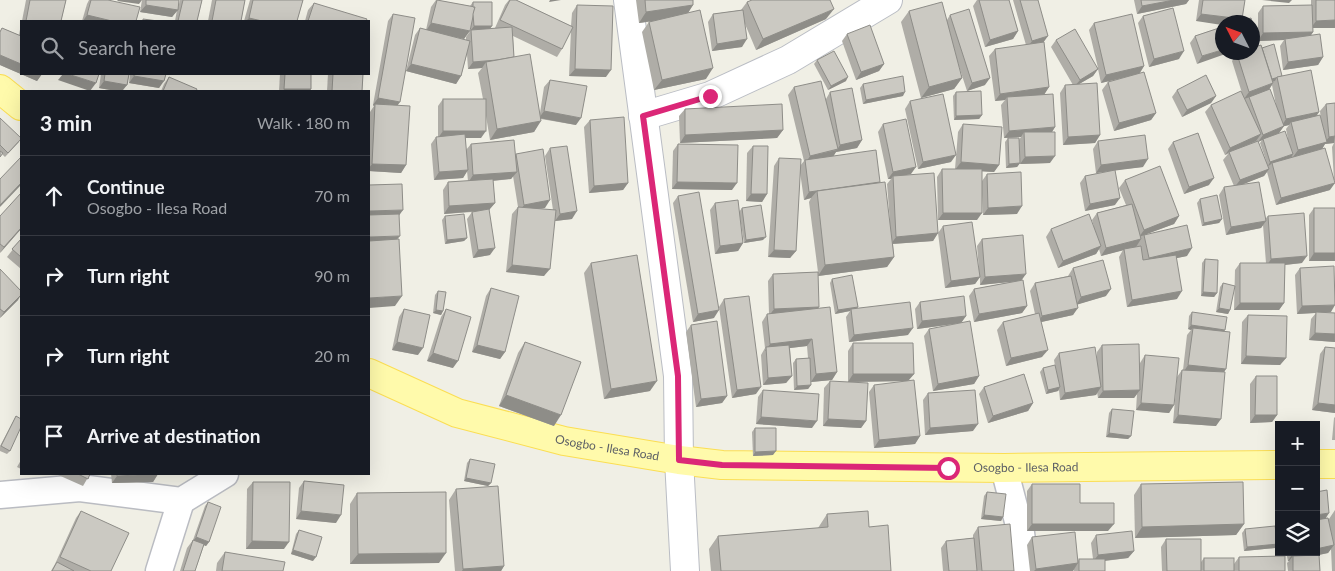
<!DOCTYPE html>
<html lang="en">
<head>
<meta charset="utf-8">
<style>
	:root { --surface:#171b24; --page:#242831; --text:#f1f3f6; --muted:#9ea1a6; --line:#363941 }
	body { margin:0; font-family:Lato,sans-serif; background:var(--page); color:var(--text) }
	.controls { position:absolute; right:15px; bottom:15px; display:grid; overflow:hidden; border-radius:0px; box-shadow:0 5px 20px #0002 }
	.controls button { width:45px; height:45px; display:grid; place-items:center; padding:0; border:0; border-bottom:1px solid var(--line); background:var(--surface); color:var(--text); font:25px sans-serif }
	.compass { position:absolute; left:1215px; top:15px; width:45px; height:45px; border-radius:50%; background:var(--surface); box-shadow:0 5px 20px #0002; rotate:312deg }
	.stop { position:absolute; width:15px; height:15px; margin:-11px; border:4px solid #db2777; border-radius:50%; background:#fff }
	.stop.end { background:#db2777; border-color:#fff; box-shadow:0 1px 5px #0008 }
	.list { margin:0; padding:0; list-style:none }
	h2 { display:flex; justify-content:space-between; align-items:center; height:65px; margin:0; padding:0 20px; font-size:21px }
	h2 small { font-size:16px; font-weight:400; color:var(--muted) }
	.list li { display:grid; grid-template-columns:32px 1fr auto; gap:15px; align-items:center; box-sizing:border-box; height:80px; padding:0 20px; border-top:1px solid var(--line) }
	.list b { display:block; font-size:19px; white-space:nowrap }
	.list p { margin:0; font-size:16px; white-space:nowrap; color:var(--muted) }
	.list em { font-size:16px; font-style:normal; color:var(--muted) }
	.icon { flex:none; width:28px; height:28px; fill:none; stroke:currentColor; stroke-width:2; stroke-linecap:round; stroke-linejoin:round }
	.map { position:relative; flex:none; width:1335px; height:571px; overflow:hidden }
	.search { position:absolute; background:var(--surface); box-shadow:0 5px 20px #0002; left:20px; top:20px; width:350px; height:55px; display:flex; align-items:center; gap:12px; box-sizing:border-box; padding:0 18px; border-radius:0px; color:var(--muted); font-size:19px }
	.panel { position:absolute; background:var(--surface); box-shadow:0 5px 20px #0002; left:20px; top:90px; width:350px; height:385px; border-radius:0px }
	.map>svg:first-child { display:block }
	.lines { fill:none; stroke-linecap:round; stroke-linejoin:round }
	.street-casing { stroke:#babcc2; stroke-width:29 }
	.secondary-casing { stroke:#babdc4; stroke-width:30 }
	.primary-casing { stroke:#fbde53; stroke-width:30 }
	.street { stroke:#fff; stroke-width:26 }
	.secondary { stroke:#fff; stroke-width:28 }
	.primary { stroke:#fffaab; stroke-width:28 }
	.wall { fill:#afada7; fill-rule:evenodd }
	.shaded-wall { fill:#8e8d88 }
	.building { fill:#cbc9c2; stroke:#8e8d88 }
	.route { stroke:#db2777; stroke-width:6 }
	.labels { text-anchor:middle; stroke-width:4; stroke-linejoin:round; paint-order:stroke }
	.street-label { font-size:12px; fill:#5d6066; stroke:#fff }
</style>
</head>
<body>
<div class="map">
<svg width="1335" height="571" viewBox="0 0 1335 571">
	<rect width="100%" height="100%" fill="#f0efe5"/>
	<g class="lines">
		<defs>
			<g id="street">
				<polyline points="1004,468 1021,533 1026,571"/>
				<polyline points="0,495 80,488 181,501 225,474"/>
				<polyline points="159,571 181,501"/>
			</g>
			<g id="secondary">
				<polyline points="628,0 678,376 679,460 685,571"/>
				<polyline points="643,116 710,96 788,60 888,0"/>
			</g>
			<g id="primary">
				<polyline points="0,89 21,106"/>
				<path id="s1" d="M369,373L457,413L564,441L679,460L722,465L1004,468L1279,465"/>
				<polyline points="1316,464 1335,464"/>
			</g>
		</defs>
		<!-- street casing -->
		<use href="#street" class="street-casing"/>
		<!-- secondary casing -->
		<use href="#secondary" class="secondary-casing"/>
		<!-- primary casing -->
		<use href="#primary" class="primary-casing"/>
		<!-- street -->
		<use href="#street" class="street"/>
		<!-- secondary -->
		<use href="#secondary" class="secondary"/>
		<!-- primary -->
		<use href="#primary" class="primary"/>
	</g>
	<!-- wall -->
	<g class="wall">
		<polygon points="26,0 66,0 61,21 22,21"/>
		<polygon points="89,0 108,0 136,21 82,21 87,4"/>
		<polygon points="142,0 179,0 178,8 180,0 202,0 197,21 175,21 177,10 172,17 140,12"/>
		<polygon points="212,0 245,0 241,21 208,21"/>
		<polygon points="250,0 303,0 297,21 244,21"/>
		<path d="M436,0L470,6L473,2L490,29L496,28H495L505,5L509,0H516L571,26L572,13L577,5L606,77L569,76L571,30L562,49L557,57L513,36L514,57L540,113L544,87L550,80L576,125L541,119L534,132L490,140L486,116L481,138H466V150L471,144L515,155L516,154L545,208L539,209L553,210L545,156L550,148L572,219L555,221V220L544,276L506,272L512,214L518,207L513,176L511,179L493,181L495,203L489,210L490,255L473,258L467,219L472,212L444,214L443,190L448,182L468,181L467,171L463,178L434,180L431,144L436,137H438V106L443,99H483L478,73L482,68L468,69L467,54L461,76L456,84L406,71L415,35L420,28L426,30L431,7ZM471,25V30L466,37V40L448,35L464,39Z"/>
		<polygon points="636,0 693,0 693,5 688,13 706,79 654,90 642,32 649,22 654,21 639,23"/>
		<polygon points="977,0 1009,0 1018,31 1013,39 985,47 973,6"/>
		<polygon points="1013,0 1038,0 1049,87 1044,94 1055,127 1052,132 1050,163 1020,164 1020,163 1017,167 1006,168 1005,142 1008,138 1020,163 1019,140 1021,137 1004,138 1001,105 1005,100 995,101 989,56 995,49 1026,45"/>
		<polygon points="1134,0 1189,0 1186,4 1137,14"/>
		<polygon points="1199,0 1245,0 1241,21 1252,22 1196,21"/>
		<polygon points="1311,0 1335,0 1335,28 1313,28 1313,32 1311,35 1323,57 1318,65 1283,70 1280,46 1284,40 1258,41 1258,13 1263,6 1311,5"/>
		<polygon points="747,2 826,19 756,50 745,24 742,47 712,51 708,22 713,14 741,10"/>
		<polygon points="314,3 366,21 305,21 308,10"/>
		<polygon points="909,11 947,20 950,15 985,85 967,91 956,57 962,78 954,89 921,98 901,22"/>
		<polygon points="393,14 397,106 406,165 401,173 369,171 369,137 370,112 374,106 373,105 388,21"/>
		<polygon points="1143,16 1179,59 1149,67 1138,23"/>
		<polygon points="1094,23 1144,66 1140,73 1156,113 1151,120 1114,131 1102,90 1108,82 1130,76 1101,83 1098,69 1093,76 1079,84 1100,135 1095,143 1063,145 1060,93 1065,85 1073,85 1051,47 1056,40 1098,68 1089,30"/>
		<polygon points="21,24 21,74 42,74 37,81 0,65 0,31 2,28 19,35"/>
		<polygon points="1222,27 1197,64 1190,43 1195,36"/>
		<polygon points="847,34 884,64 879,71 856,80 842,41"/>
		<path d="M1262,48L1282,76L1321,121L1320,111L1326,104L1335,103V180H1334L1332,147L1334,143L1325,144L1322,149L1330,190L1276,205L1267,172L1264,176L1242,184L1265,219L1268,216L1302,263L1285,265L1284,303L1279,310H1234L1235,270L1240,263H1266L1263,225L1261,228L1226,235L1219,195L1224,187L1234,186L1223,160L1228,154L1225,155L1205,112L1211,105L1242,93L1232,61L1237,54ZM1272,85L1276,105L1269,90ZM1289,125L1286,129L1288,139L1279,133L1284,126ZM1262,140L1260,143L1267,163L1258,142Z"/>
		<polygon points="817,60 846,81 828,90 814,64"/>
		<polygon points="101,74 129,74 127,85 122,91 116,91 99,88"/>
		<polygon points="130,74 166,74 159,88 129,83"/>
		<polygon points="280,74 311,74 310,91 279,91"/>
		<polygon points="328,74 363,74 362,91 327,91"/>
		<polygon points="169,77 196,91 161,91 164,84"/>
		<polygon points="863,84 903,96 863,104 860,88"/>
		<polygon points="794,87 826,99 830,92 862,140 857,148 836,152 833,156 879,183 890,222 887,184 891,179 888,179 878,132 883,124 911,174 906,175 938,233 943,226 979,269 977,246 982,239 1021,281 1027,306 1022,313 974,322 969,296 974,289 1016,281 980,285 980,277 975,284 945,288 938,233 933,241 893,244 894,257 887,267 818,276 818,308 837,372 832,380 811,382 811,385 808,389 794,390 793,363 796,359 808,358 807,346 790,348 792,376 786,383 763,385 761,355 765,348 762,322 767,314 769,314 768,281 773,274 818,272 809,202 811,198 804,200 800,172 796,251 790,258 768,257 774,166 779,158 800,166 804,161 788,95"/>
		<polygon points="1177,90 1216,96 1211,103 1182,117 1172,97"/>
		<polygon points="956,92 982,115 979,119 954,120 953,96"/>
		<polygon points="910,101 951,162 918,169 905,109"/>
		<polygon points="685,109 783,130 777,138 680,143 679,116"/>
		<polygon points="0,119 19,142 5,157 2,154 0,157"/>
		<polygon points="590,120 628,183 623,190 589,193 584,127"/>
		<polygon points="963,124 999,165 994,172 982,171 982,181 987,174 1017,214 983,215 982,195 977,220 938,220 937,177 942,169 955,169 958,132"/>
		<polygon points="1098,141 1143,167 1115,170 1115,205 1085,211 1080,183 1085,176 1115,170 1096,173 1093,149"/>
		<polygon points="1173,142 1209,185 1184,194 1168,149"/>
		<polygon points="678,144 732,190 672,189 673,151"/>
		<polygon points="753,146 767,194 762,202 746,201 747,153"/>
		<polygon points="1125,180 1179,216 1174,224 1146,234 1187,256 1176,258 1177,299 1127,307 1119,257 1123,250 1101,256 1099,249 1096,254 1058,268 1046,237 1051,229 1094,227 1092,220 1097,213 1126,205 1119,188"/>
		<polygon points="678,196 714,318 693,322 673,203"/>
		<polygon points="1200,199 1222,219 1219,223 1202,226 1197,203"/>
		<polygon points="715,203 739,212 742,208 763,240 744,243 740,217 743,243 738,251 715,254 710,210"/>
		<polygon points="1314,208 1335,208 1335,261 1309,261 1309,215"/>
		<polygon points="0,216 21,229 0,253"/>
		<polygon points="445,216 467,238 464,241 445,244 442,220"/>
		<polygon points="21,239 21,269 7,257"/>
		<polygon points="1205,259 1217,293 1214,297 1201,296 1202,263"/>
		<polygon points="591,263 650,391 604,399 584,273"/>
		<polygon points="1073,268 1106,296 1078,304 1073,315 1041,322 1042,357 1006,366 997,330 1003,322 1035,314 1030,291 1035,283 1068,276"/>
		<polygon points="1300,268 1331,312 1323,312 1335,313 1335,342 1309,340 1311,319 1316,313 1297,314 1295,275"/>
		<polygon points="0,269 18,300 0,318"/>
		<polygon points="832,279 858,307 856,309 908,335 849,342 846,317 850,311 835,314 830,283"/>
		<polygon points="1223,283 1230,310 1228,314 1216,312 1220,287"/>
		<polygon points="491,288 505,352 500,359 472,352 486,296"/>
		<polygon points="438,291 443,311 441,315 433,313 435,295"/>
		<polygon points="724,299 756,394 732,398 719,307"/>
		<polygon points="920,302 966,316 961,323 917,329 915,309"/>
		<polygon points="404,309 418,355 392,350 399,317"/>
		<polygon points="446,309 453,368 427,361 441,317"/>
		<polygon points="1192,312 1224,331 1224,372 1216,426 1173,423 1177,377 1182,370 1183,370 1187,335 1191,330 1188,329 1189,316"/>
		<polygon points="1248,315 1286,358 1280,365 1241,364 1242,322"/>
		<polygon points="691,325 727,396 722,403 696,407 686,332"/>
		<polygon points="929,329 979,376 974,384 933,391 924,336"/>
		<polygon points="525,342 554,426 499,406 518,353"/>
		<polygon points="853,343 914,374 908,381 848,382 848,351"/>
		<polygon points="1102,345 1139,369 1140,363 1145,355 1174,405 1169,413 1136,410 1137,394 1134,398 1098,398 1097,392 1096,395 1060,400 1059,390 1058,391 1046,394 1040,372 1043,368 1055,366 1054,360 1059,353 1097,361 1097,352"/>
		<polygon points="1325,347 1335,348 1335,413 1312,410 1320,354"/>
		<polygon points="1256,376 1277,415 1272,422 1250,423 1250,384"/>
		<polygon points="830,381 866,421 861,428 823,426 824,388"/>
		<polygon points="874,385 920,436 915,444 874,448 869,392"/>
		<polygon points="984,387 1033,403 1028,411 988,423 979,394"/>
		<polygon points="763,390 812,428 756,424 758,397"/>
		<polygon points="928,393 973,431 925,435 923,400"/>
		<polygon points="1112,409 1131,436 1128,439 1106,437 1109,413"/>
		<polygon points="16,416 10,451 7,454 0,451 0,446"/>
		<polygon points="1335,417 1335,440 1332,440 1334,418"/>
		<polygon points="755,428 773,455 753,456 752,432"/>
		<polygon points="470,459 491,483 488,486 464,481 467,463"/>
		<polygon points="21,460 21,469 17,467"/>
		<polygon points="56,474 90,474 83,486"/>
		<polygon points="111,474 158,474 153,482 112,483"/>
		<polygon points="304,481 336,523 296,519 299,488"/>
		<polygon points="253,482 284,549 246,549 247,489"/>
		<polygon points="1032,484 1080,503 1108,531 1027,531 1027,491"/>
		<polygon points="1141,484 1244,524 1236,535 1135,538 1134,495"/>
		<polygon points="456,489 504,566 501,571 455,571 449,500"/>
		<polygon points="987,492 1003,517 1001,521 981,519 984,496"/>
		<polygon points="357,493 439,563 350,564 350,504"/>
		<polygon points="208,502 209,542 206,546 204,545 195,571 180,571 187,548 193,540 205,506"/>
		<polygon points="1335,510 1335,571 1332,571 1331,549 1328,553 1319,555 1320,571 1288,571 1287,563 1289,561 1288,561 1286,552 1316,552 1326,518 1329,519"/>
		<polygon points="81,511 111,571 51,571 55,564 76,518"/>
		<polygon points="827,514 869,527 891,571 711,571 709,549 718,536 818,528"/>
		<polygon points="978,527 1014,571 943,571 941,548 946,541 973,538 973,535"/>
		<polygon points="1245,529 1278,544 1275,548 1244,551 1242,533"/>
		<polygon points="299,530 313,561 291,554 296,534"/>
		<polygon points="1096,535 1134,551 1128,558 1105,561 1105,571 1074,571 1074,569 1073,571 1030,571 1027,545 1032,537 1078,561 1079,559 1093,559 1091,543"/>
		<polygon points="1166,539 1201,562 1204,558 1234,564 1239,557 1285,571 1162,571 1161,547"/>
		<polygon points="225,552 283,571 216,571 217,563"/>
	</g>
	<!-- shaded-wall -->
	<g class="shaded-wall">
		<polygon points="118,0 142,0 139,4 117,1"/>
		<polygon points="550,0 561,0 549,2"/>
		<polygon points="1174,0 1189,0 1186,4 1137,14 1142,6"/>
		<polygon points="1262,0 1292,0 1289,3"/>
		<polygon points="146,5 178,10 172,17 140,12"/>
		<polygon points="693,5 686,16 639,23 646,12"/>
		<polygon points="834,9 826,19 756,50 763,39"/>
		<polygon points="1201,14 1242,19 1240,22 1222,22 1222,25 1196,21"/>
		<polygon points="87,15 112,21 83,21"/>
		<polygon points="249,18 262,21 246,21"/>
		<polygon points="1335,20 1335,28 1311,28 1316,21"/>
		<polygon points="431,23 470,31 464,39 426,31"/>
		<polygon points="474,26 492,26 490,29 471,30"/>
		<polygon points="1018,31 1013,39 985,47 990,40"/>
		<polygon points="1313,32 1308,40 1285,39 1284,40 1258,41 1263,33"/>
		<polygon points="1048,36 1043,43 1027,48 1032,41"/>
		<polygon points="1257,38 1252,45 1252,40"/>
		<polygon points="747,39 742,47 712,51 717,44"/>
		<polygon points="1222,50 1222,52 1231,52 1197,64 1202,56"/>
		<polygon points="1184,51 1179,59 1149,67 1154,59"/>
		<polygon points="0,55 21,64 21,74 42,74 37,81 0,65"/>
		<polygon points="1323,57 1318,65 1283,70 1288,62"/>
		<polygon points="514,59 486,62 482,68 468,69 473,62"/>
		<polygon points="411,64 461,76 456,84 406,71"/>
		<polygon points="884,64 879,71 856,80 861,72"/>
		<polygon points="1144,66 1139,74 1101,83 1106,75"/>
		<polygon points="713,68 706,79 654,90 662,80"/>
		<polygon points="575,69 611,70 606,77 569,76"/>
		<polygon points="1098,69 1093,76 1074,87 1080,80"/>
		<polygon points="63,74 68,74 96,83 90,91 58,80"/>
		<polygon points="134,76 164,81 159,88 129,83"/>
		<polygon points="848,77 846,81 828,90 831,86"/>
		<polygon points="1277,77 1275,81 1267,83 1270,79"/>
		<polygon points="962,78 954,89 921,98 929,87"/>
		<polygon points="990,78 985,85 967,91 972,83"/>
		<polygon points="104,81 127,85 122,91 116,91 99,88"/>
		<polygon points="1273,83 1268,91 1244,99 1249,92"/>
		<polygon points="1049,87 1044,95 1007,97 1005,100 995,101 1000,94"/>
		<polygon points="284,89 311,89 310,91 283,91"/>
		<polygon points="905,92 903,96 863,104 866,100"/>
		<polygon points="1216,96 1211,103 1182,117 1187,110"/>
		<polygon points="378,98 400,102 395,109 375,104 374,106 373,105"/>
		<polygon points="544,111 581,118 576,125 539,118"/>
		<polygon points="1319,112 1314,120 1291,122 1289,125 1281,127 1286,119"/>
		<polygon points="1156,113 1151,120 1114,131 1119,123"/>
		<polygon points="982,115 979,119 954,120 956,116"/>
		<polygon points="541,121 534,132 490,140 497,129"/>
		<polygon points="1284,126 1279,133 1258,142 1263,135"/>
		<polygon points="1055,127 1050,135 1024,132 1021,137 1004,138 1009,131"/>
		<polygon points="783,130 777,138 680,143 685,135"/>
		<polygon points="443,131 486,131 481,138 438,138"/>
		<polygon points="1261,134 1256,141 1229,153 1229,152 1225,155 1230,148"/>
		<polygon points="1100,135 1095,143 1063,145 1068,137"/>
		<polygon points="1335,136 1334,143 1325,144 1322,149 1293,157 1298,150 1325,142 1329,137"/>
		<polygon points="862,140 857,148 836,152 833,157 805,164 810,156 837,150 840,145"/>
		<polygon points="1293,154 1291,158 1272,163 1270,165 1268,166 1270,162"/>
		<polygon points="956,155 951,162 918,169 923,162"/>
		<polygon points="1055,156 1050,163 1020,164 1025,157"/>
		<polygon points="1148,159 1143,167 1096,173 1101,165"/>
		<polygon points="961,162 999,165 994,172 955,170"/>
		<polygon points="1020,163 1017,167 1006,168 1009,164"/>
		<polygon points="372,164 406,165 401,173 369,171 369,168"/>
		<polygon points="916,167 911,174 893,178 893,176 891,179 888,179 893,172"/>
		<polygon points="1269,169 1264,176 1234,188 1240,180"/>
		<polygon points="468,170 463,178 434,180 439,172"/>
		<polygon points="517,172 511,179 468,183 473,175"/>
		<polygon points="1214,178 1209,185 1184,194 1189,187"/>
		<polygon points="677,182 737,183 732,190 672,189"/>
		<polygon points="880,182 875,189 817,191 811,198 804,200 809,192"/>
		<polygon points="21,183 21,185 0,207 0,205"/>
		<polygon points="628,183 623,190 589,193 594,186"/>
		<polygon points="1335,183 1330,190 1276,205 1281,198"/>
		<polygon points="751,194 767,194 762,202 746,201"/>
		<polygon points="1120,198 1115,205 1085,211 1090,204"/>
		<polygon points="550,200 545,208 519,212 524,205"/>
		<polygon points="495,203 489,210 444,214 449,206"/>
		<polygon points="1022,206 1017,214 983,215 988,208"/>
		<polygon points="403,210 398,217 369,218 369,211"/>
		<polygon points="577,211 572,219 555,221 560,214"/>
		<polygon points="943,213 982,213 977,220 938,220"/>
		<polygon points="1179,216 1174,224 1139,237 1144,230"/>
		<polygon points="1222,219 1219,223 1202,226 1204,223"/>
		<polygon points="1266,221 1261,228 1226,235 1231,227"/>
		<polygon points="21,228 21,229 0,253 4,247"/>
		<polygon points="938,233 933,241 891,244 896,237"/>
		<polygon points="400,236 394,243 369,244 369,237"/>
		<polygon points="766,237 763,240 744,243 746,240"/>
		<polygon points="467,238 464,241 445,244 447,240"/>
		<polygon points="1141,239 1136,247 1101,256 1106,248"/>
		<polygon points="743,243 738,251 715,254 720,246"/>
		<polygon points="1101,246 1096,254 1058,268 1063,261"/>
		<polygon points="495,248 490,255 473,258 478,250"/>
		<polygon points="1192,248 1187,256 1144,265 1149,258"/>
		<polygon points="774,250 796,251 790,258 768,257"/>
		<polygon points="1314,253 1335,253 1335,261 1309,261"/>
		<polygon points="1307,256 1302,263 1266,267 1271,259"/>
		<polygon points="894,257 887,267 818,276 825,265"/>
		<polygon points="512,265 550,269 544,276 506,272"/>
		<polygon points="1026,274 1021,281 980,285 985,277"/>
		<polygon points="980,277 975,284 945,288 951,281"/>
		<polygon points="1111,289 1106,296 1076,305 1081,297"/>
		<polygon points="1182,291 1177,299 1127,307 1132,300"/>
		<polygon points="1203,292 1217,293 1214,297 1201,296"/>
		<polygon points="21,295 18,300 0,318 4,312"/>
		<polygon points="402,296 395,306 369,308 369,298"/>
		<polygon points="1240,303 1284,303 1279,310 1234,310"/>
		<polygon points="1335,305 1331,312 1297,314 1302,306"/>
		<polygon points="1027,306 1022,313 974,322 979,314"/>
		<polygon points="819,307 814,315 769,316 774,309"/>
		<polygon points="858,307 855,310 851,309 850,311 835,314 838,310"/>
		<polygon points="1078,308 1073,315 1037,323 1042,316"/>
		<polygon points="1219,308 1230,310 1228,314 1216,312"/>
		<polygon points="436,310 443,311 441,315 433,313"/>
		<polygon points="719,310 714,318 693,322 698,314"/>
		<polygon points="966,316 961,323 917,329 922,321"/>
		<polygon points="1191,325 1225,330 1223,333 1193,328 1191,330 1188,329"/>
		<polygon points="913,328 908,335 849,342 854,335"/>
		<polygon points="1315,333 1335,334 1335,342 1309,340"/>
		<polygon points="812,339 807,346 765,351 770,344"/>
		<polygon points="397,342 423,348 418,355 392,350"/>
		<polygon points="477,345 505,352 500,359 472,352"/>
		<polygon points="1048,350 1042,357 1006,366 1011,358"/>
		<polygon points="433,353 458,361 453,368 427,361"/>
		<polygon points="1246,356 1286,358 1280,365 1241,364"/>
		<polygon points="1188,365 1226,369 1221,377 1183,373"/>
		<polygon points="837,372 832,380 811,382 816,374"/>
		<polygon points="853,374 914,374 908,381 848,382"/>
		<polygon points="792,376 786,383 763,385 768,378"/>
		<polygon points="979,376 974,384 933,391 938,384"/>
		<polygon points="657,381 650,391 604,399 611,389"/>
		<polygon points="811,385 808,389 794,390 797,386"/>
		<polygon points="761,387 756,394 732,398 737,390"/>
		<polygon points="1060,387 1058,391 1046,394 1048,390"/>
		<polygon points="1101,387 1096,395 1060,400 1065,393"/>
		<polygon points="1140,390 1134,398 1098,398 1103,391"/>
		<polygon points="506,395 561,415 554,426 499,406"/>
		<polygon points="727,396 722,403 696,407 701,399"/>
		<polygon points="1033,403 1028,411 988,423 993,416"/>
		<polygon points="1141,403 1174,405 1169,413 1136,410"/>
		<polygon points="1318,403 1335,405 1335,413 1312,410"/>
		<polygon points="1178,415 1221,419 1216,426 1173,423"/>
		<polygon points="1255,415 1277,415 1272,422 1250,423"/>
		<polygon points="761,417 817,421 812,428 756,424"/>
		<polygon points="828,419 866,421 861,428 823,426"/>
		<polygon points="978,424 973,431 925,435 930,428"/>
		<polygon points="1109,433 1131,436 1128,439 1106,437"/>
		<polygon points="920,436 915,444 874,448 879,440"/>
		<polygon points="776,451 773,455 753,456 755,452"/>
		<polygon points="158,474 153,482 112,483 117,476"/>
		<polygon points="466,478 491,483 488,486 464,481"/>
		<polygon points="301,511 341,515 336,523 296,519"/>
		<polygon points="1329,513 1324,521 1316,522 1316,515"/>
		<polygon points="984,515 1003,517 1001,521 981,519"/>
		<polygon points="1032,524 1114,524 1108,531 1027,531"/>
		<polygon points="1244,524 1236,535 1135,538 1142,527"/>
		<polygon points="196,537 209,542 206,546 193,541"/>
		<polygon points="252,541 289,542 284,549 246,549"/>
		<polygon points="1278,544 1275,548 1244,551 1247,547"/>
		<polygon points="1334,545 1328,553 1293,560 1293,556 1289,561 1288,561 1293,553 1299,552 1316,552 1316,549"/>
		<polygon points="293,550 316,557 313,561 291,554"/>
		<polygon points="1134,551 1128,558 1093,562 1098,555"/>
		<polygon points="446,553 439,563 350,564 358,554"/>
		<polygon points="1078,563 1073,571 1034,571 1036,569"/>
		<polygon points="504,566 501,571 462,571 463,569"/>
	</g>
	<!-- building -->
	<g class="building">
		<polygon points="30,0 66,0 61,21 26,21"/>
		<polygon points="91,0 108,0 140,7 136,21 112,21 87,15"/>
		<polygon points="146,0 179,0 178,10 146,5"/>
		<polygon points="183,0 202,0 197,21 178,21"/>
		<polygon points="216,0 245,0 241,21 212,21"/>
		<polygon points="253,0 303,0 297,21 262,21 249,18"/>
		<polygon points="437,0 475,7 470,31 431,23"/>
		<polygon points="510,0 516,0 573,27 562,49 500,20"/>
		<polygon points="645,0 693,0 693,5 646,12"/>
		<polygon points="752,0 830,0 834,9 763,39 747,2"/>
		<polygon points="979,0 1009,0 1018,31 990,40"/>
		<polygon points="1020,0 1038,0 1048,36 1032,41"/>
		<polygon points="1141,0 1174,0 1142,6"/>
		<polygon points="1203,0 1245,0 1242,19 1201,14"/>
		<polygon points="1316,0 1335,0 1335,20 1316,21"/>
		<polygon points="473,2 492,2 492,26 474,26 473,14 475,7 473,7"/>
		<polygon points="942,2 962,78 929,87 909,11"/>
		<polygon points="314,3 367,19 366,21 308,21"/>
		<polygon points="577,5 613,6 611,70 575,69"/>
		<polygon points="1312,5 1313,32 1263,33 1263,6"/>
		<polygon points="1173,8 1184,51 1154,59 1143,16"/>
		<polygon points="969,9 990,78 972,83 950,15"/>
		<polygon points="700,10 713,68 662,80 649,22"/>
		<polygon points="743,10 747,39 717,44 713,14"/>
		<polygon points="393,14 415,18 400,102 378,98"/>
		<polygon points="1132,14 1144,66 1106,75 1094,23"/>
		<polygon points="1251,18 1252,22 1236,22"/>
		<polygon points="143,19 158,21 143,21"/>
		<polygon points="1252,23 1257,38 1252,40"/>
		<polygon points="870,25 884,64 861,72 847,34"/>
		<polygon points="512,27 514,57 497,60 473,62 471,30"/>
		<polygon points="1222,27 1222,50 1202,56 1195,36"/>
		<polygon points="2,28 21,36 21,64 0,55 0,32"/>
		<polygon points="420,28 470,41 461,76 411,64"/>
		<polygon points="1075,29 1098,69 1080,80 1056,40"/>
		<polygon points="1320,34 1323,57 1288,62 1285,39"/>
		<polygon points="1044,42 1049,87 1000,94 995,49"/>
		<polygon points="1274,44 1282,76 1272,79 1262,48"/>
		<polygon points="1261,45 1273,83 1249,92 1237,54 1241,52 1252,52 1252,48"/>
		<polygon points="834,51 848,77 831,86 817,60"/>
		<polygon points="530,54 541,121 497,129 486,62"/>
		<polygon points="1311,70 1319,112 1286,119 1277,77"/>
		<polygon points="1144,72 1156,113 1119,123 1108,82"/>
		<polygon points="68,74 99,74 96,83"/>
		<polygon points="105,74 129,74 127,85 104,81"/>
		<polygon points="134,74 166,74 164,81 134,76"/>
		<polygon points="285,74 311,74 311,89 284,89"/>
		<polygon points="333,74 363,74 362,91 332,91"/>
		<polygon points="1206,75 1216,96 1187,110 1177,90"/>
		<polygon points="903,76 905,92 866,100 863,84"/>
		<polygon points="169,77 197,89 196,91 163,91"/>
		<polygon points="550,80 587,86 581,118 544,111"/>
		<polygon points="821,81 838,149 810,156 794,87"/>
		<polygon points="1097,83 1100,135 1068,137 1065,85"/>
		<polygon points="852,88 862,140 840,145 830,92"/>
		<polygon points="1270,89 1284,126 1263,135 1249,97"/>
		<polygon points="981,91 982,115 956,116 956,92"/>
		<polygon points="1241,91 1261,134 1230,148 1211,105"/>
		<polygon points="943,94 956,155 923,162 910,101"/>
		<polygon points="1053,94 1055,127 1009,131 1007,97"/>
		<rect x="443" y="99" width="43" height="32"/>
		<polygon points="1335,103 1335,136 1329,137 1326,104"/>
		<polygon points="375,104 410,106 406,165 372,164"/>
		<polygon points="782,104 783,130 685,135 685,109"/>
		<polygon points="1320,115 1327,142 1298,150 1291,122"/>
		<polygon points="624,117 628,183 594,186 590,120"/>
		<polygon points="0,118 21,138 21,139 8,153 0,145"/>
		<polygon points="906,119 916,167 893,172 883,124"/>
		<polygon points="963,124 1002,127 999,165 961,162"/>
		<polygon points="1285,131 1293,154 1270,162 1263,139"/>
		<polygon points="1024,132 1055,132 1055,156 1025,157"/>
		<polygon points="1198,133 1214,178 1189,187 1173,142"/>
		<polygon points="465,134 468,170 439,172 436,137"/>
		<polygon points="1145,135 1148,159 1101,165 1098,141"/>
		<polygon points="1008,138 1019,138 1020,163 1009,164"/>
		<polygon points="514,140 517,172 473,175 471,144"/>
		<polygon points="1258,141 1269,169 1240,180 1229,152"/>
		<polygon points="678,144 738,145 737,183 677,182"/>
		<polygon points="567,146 577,211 560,214 550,148"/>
		<polygon points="753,146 768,146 767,194 751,194"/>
		<polygon points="1325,148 1335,183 1281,198 1272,163"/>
		<polygon points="543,149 550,200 524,205 516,154"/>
		<polygon points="876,150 880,182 809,192 805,160"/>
		<polygon points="0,151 3,153 0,157"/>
		<polygon points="21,157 21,183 0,205 0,179"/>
		<polygon points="779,158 801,159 796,251 774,250"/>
		<polygon points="1160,166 1179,216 1144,230 1125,180"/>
		<polygon points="942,169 982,169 982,213 943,213"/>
		<polygon points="1115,170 1120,198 1090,204 1085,176"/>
		<polygon points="1021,172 1022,206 988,208 987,174"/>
		<polygon points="934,173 938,233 896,237 893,176"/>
		<polygon points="493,179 495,203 449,206 448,182"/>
		<polygon points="885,182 894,257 825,265 817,191"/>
		<polygon points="1259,182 1266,221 1231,227 1224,187"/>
		<polygon points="402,184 403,210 369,211 369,185"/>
		<polygon points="699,192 719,310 698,314 678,196"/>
		<polygon points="21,193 21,228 4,247 0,244 0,216"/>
		<polygon points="1217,195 1222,219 1204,223 1200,199"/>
		<polygon points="738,200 743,243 720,246 715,203"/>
		<polygon points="1132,204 1141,239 1106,248 1097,213"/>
		<polygon points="761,205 766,237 746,240 742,208"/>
		<polygon points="518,207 556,210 550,269 512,265"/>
		<rect x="1314" y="208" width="21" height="45"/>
		<polygon points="489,209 495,248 478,250 472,212"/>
		<polygon points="1304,213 1307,256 1271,259 1268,216"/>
		<polygon points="399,214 400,236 369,237 369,215"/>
		<polygon points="464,214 467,238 447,240 445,216"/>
		<polygon points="1089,214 1101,246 1063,261 1051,229"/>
		<polygon points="972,222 980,277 951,281 943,226"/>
		<polygon points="1187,225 1192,248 1149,258 1144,235"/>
		<polygon points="1023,235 1026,274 985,277 982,239"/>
		<polygon points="21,239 21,257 12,249"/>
		<polygon points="399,239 402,296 369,298 369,241"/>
		<polygon points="1141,246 1143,260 1176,255 1182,291 1132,300 1124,249"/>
		<polygon points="637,255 657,381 611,389 591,263"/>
		<polygon points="1205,259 1218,260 1217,293 1203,292"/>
		<polygon points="1103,260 1111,289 1081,297 1073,268"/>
		<polygon points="1240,263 1285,263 1284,303 1240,303"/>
		<polygon points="1334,266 1335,305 1302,306 1300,268"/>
		<polygon points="0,269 21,291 21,295 4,312 0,309"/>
		<polygon points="818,272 819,307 774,309 773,274"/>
		<polygon points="852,275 858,307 838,310 832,279"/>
		<polygon points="1071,276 1078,308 1042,316 1035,283"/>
		<polygon points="1023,280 1027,306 979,314 974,289"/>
		<polygon points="1223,283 1235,286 1230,310 1219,308"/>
		<polygon points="491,288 519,296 505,352 477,345"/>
		<polygon points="438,291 446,292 443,311 436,310"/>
		<polygon points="749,296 761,387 737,390 724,299"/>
		<polygon points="964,296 966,316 922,321 920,302"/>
		<polygon points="910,302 913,328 854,335 851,309"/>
		<polygon points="830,307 837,372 816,374 812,339 770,344 767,314"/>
		<polygon points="404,309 430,315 423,348 397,342"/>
		<polygon points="446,309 471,317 458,361 433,353"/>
		<polygon points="1192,312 1227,317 1225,330 1191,325"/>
		<polygon points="1316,312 1335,313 1335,334 1315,333"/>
		<polygon points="1039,313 1048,350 1011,358 1003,322"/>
		<polygon points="1248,315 1287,316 1286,358 1246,356"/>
		<polygon points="717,321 727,396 701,399 691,325"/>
		<polygon points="970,321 979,376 938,384 929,329"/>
		<polygon points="1193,328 1230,332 1226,369 1188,365"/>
		<polygon points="525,342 581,362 561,415 506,395"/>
		<polygon points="853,343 913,343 914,374 853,374"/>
		<polygon points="1139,344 1140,390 1103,391 1102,345"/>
		<polygon points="789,345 792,376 768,378 766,347"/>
		<polygon points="1095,347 1101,387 1065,393 1059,353"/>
		<polygon points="1325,347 1335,348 1335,405 1318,403"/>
		<polygon points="1145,355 1179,358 1174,405 1141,403"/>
		<polygon points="810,358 811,385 797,386 796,359"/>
		<polygon points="1055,365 1060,387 1048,390 1043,368"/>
		<polygon points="1182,370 1225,372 1221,419 1178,415"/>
		<polygon points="1024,374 1033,403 993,416 984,387"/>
		<polygon points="1256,376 1277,376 1277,415 1255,415"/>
		<polygon points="914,380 920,436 879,440 874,385"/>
		<polygon points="830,381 868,383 866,421 828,419"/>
		<polygon points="763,390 819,394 817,421 761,417"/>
		<polygon points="975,390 978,424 930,428 928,393"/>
		<polygon points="1112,409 1134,411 1131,436 1109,433"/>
		<polygon points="16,416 21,419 21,427 10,451 1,446"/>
		<polygon points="755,428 776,428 776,451 755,452"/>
		<polygon points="470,459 495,464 491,483 466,478"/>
		<polygon points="78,474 90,474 88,479"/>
		<polygon points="117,474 158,474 117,476"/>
		<polygon points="304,481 344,485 341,515 301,511"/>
		<polygon points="253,482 290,482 289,542 252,541"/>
		<polygon points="1243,482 1244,524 1142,527 1141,484"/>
		<polygon points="1032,484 1080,484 1080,503 1114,503 1114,524 1032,524"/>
		<polygon points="498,486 504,566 463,569 456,489"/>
		<polygon points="1327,490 1329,513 1316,515 1316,492"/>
		<polygon points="446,492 446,553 358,554 357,493"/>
		<polygon points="987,492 1006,494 1003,517 984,515"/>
		<polygon points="208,502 221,507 209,542 196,537"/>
		<polygon points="81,511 129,533 111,571 91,571 60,557"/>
		<polygon points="868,511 869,527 888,525 891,571 721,571 718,536 828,527 827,514"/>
		<polygon points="1328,518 1334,545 1316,549 1316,520"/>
		<polygon points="1010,524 1014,571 982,571 978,527"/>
		<polygon points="1275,526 1278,544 1247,547 1245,529"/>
		<polygon points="299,530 322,537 316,557 293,550"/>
		<polygon points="1132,531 1134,551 1098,555 1096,535"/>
		<polygon points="1075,532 1078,563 1036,569 1032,537"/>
		<polygon points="974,538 977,571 949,571 946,541"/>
		<polygon points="1166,539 1201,539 1201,571 1167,571"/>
		<polygon points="193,540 204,544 195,571 183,571"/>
		<polygon points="225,552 285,562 283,571 222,571"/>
		<polygon points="1319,555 1320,571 1293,571 1293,556"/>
		<polygon points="1285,556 1285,571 1239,571 1239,557"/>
		<rect x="1204" y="558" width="30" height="13"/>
		<rect x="1079" y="559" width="26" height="12"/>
		<polygon points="57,562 74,571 52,571"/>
	</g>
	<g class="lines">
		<!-- route -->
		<polyline class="route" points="710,96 643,116 678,376 679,460 722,465 948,468"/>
	</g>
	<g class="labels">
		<!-- street labels -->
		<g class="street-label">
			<text dy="4" stroke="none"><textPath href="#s1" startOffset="251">Osogbo - Ilesa Road</textPath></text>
			<text dy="4" stroke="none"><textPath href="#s1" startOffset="671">Osogbo - Ilesa Road</textPath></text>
		</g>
	</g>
</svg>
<div class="controls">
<button>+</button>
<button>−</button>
<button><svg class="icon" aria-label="layers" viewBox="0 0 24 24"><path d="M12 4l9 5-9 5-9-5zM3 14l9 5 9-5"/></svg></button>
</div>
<svg class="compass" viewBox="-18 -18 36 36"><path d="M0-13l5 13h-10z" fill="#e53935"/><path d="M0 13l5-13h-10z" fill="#9ea1a6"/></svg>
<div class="stop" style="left:948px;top:468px"></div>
<div class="stop end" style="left:710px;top:96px"></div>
<div class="search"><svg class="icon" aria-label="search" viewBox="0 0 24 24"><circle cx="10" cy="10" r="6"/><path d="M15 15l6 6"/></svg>Search here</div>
<section class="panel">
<h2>3 min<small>Walk · 180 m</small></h2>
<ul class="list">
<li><svg class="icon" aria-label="ahead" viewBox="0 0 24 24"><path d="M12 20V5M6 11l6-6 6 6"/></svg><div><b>Continue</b><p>Osogbo - Ilesa Road</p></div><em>70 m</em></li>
<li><svg class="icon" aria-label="right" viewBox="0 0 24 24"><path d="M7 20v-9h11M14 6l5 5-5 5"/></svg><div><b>Turn right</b></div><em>90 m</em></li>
<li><svg class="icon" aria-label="right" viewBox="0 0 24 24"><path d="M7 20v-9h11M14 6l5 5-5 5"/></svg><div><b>Turn right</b></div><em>20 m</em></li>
<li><svg class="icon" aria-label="arrive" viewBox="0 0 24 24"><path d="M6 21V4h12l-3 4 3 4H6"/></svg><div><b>Arrive at destination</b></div></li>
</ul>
</section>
</div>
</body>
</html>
